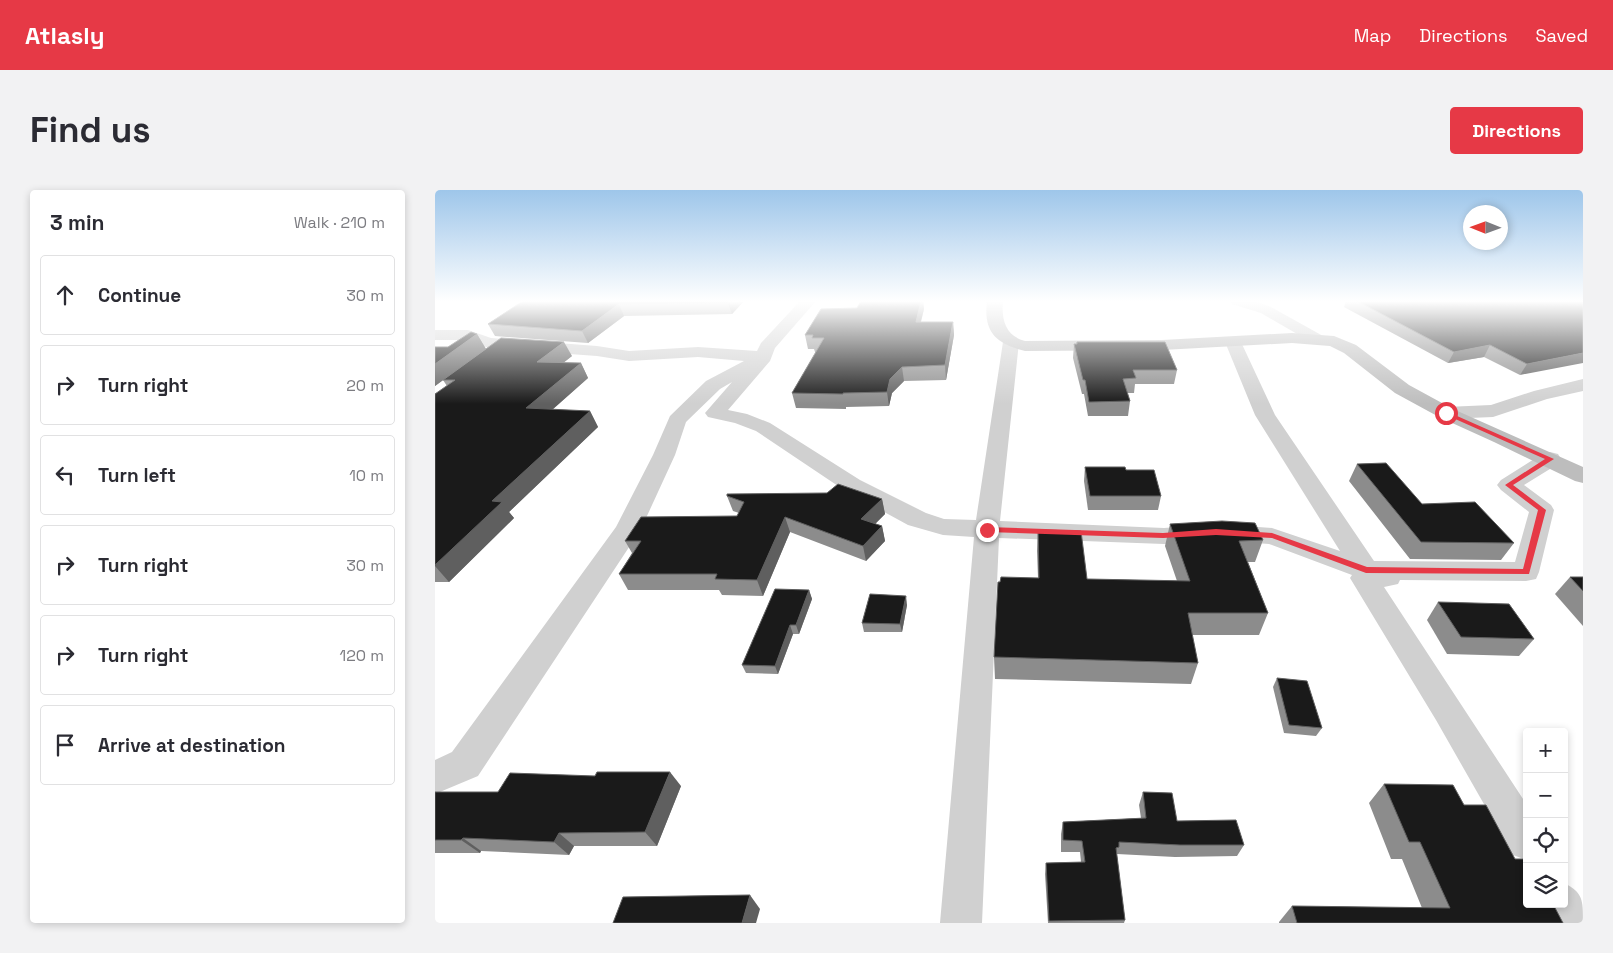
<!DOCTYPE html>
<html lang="en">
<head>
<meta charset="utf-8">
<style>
	:root { --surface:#fff; --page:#f2f2f3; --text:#2b2b33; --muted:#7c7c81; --line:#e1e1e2; --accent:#e63946 }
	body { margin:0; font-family:"Space Grotesk",sans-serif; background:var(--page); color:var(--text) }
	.controls { position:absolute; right:15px; bottom:15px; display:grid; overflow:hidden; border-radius:5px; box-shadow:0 2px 8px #0003 }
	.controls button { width:45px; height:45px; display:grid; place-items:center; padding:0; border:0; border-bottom:1px solid var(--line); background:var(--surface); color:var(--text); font:25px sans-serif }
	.compass { position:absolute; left:1028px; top:15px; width:45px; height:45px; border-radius:50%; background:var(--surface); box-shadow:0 2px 8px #0003; rotate:271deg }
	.stop { position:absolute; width:15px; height:15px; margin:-11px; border:4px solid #e63946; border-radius:50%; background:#fff }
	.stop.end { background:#e63946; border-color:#fff; box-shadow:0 1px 5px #0008 }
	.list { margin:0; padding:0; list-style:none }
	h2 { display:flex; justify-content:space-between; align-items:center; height:65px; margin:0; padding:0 20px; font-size:21px }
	h2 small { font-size:16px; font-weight:400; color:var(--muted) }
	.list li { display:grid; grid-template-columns:32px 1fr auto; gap:15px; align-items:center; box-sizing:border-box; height:80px; margin:0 10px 10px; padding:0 10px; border:1px solid var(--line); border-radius:5px }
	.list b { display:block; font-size:19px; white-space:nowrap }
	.list em { font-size:16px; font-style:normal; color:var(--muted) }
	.icon { flex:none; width:28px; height:28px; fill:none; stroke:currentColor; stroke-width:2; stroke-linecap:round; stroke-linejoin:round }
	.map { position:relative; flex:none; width:1148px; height:733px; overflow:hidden; border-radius:5px }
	header { display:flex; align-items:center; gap:30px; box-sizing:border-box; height:70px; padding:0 25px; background:var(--accent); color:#fff }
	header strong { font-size:24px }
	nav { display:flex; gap:28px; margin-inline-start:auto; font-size:18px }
	.intro { display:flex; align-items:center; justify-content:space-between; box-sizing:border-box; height:120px; padding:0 30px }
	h1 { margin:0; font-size:35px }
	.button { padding:12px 22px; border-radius:5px; background:var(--accent); color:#fff; font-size:18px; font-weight:700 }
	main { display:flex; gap:30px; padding:0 30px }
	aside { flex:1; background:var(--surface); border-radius:5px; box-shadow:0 2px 8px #0003 }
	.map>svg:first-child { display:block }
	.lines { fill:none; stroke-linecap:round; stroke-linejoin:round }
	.street { fill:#d0d0d0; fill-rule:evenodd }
	.secondary { fill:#bdbdbd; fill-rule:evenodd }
	.wall { fill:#8c8c8c }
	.shaded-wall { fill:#5f5f5f }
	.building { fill:#1a1a1a; stroke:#5f5f5f }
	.route { fill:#e63946 }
</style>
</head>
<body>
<header>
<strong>Atlasly</strong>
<nav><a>Map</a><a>Directions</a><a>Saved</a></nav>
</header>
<div class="intro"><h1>Find us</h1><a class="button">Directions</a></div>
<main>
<aside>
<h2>3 min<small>Walk · 210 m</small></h2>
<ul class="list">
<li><svg class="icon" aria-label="ahead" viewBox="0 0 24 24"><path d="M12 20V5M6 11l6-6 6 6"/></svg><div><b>Continue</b></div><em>30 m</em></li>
<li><svg class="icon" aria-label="right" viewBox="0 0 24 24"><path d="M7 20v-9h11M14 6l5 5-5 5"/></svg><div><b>Turn right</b></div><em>20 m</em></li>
<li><svg class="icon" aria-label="left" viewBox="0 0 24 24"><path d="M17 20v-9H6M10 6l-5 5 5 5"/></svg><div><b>Turn left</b></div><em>10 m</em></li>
<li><svg class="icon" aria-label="right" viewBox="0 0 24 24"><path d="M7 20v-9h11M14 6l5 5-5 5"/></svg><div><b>Turn right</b></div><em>30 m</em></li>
<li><svg class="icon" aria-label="right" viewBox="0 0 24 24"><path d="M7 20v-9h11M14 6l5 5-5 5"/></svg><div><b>Turn right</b></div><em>120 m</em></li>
<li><svg class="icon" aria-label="arrive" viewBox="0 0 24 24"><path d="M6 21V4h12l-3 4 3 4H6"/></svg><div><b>Arrive at destination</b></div></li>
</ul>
</aside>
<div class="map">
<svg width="1148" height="733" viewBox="0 0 1148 733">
	<rect width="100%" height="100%" fill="#fff"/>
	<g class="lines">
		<!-- street -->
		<g class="street">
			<polygon points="365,111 381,111 340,158 335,171 293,220 312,224 335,233 425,290 491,323 509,329 541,330 568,152 570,148 582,148 584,152 565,331 729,338 781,334 837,338 905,361 820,225 790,152 792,148 804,148 806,152 840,225 939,371 1080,372 1094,322 1066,300 1062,295 1066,290 1107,264 1115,262 1123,264 1126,269 1123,274 1089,295 1116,315 1119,320 1104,382 1101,389 1091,391 965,390 963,394 949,397 1092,615 1092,670 1078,665 1001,530 915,388 917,385 834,354 781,350 729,354 564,348 547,733 505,733 539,347 508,345 473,335 409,300 321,241 300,233 273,227 270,223 297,192 285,199 251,232 240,265 206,339 43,586 0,604 0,570 17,562 181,337 218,265 235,226 271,191 309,171 263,167 194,171 162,166 54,158 31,150 0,150 0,140 33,140 56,148 162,156 194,161 263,157 322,161 326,153"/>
			<polygon points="795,111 819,111 836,117 888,146 890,149 888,152 876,152 826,123 797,114"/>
			<polygon points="1148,189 1148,201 1112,209 1058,227 1011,229 1004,227 1001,223 1004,219 1011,217 1056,215 1099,201"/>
			<path d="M1129,693C1148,703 1148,709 1148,733H1117L1108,714H1129Z"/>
		</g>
		<!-- secondary -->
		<path class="secondary" d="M552,111H568C566,130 571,146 590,151L727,150L857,143L899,146L921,155L974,195L1018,219L1148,277V293L1140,291L1059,252L1004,227L960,203L909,163L895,156L857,153L727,160L590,161C562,154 548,143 552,111Z"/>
	</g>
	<!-- wall -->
	<g class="wall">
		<polygon points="88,111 309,111 297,124 189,126 153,153 60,146 53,134"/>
		<polygon points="426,111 488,111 489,119 486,132 518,132 519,145 511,190 469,191 457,203 454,216 411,217 411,219 361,218 357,203 381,162 380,162 379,159 373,159 370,145 422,118"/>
		<polygon points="911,111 1148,111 1085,185 1049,167 1013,173 909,117"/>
		<polygon points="42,144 51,159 137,166 128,173 146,173 153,188 117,220 155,221 163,237 74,322 79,328 14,392 0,392 0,204 12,196 8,190 0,196 0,157 13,157"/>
		<polygon points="642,152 742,180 739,194 700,194 699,203 692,203 695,211 693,226 653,226 649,204 647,204 638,168 639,154 641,154"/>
		<polygon points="922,274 987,314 1079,353 1066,370 975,369 914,291"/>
		<polygon points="650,277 691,280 726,306 723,320 653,320 649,291"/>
		<polygon points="292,306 447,309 450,324 440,334 447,336 450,351 431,371 355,342 328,406 287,405 284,400 193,400 184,384 197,363 190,351 302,326 304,323 298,321"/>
		<polygon points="735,334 828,350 820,372 813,372 833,423 824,445 757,445 763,473 756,494 560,489 559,467 603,388 602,361 603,340 652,389 742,391 730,356"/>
		<polygon points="1135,387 1148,387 1148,436 1120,404"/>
		<polygon points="374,400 377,409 364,444 358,444 343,484 311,483 307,475"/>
		<polygon points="1003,412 1099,449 1084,466 1012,464 992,430"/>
		<polygon points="472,415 467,442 429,442 427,433"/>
		<polygon points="842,488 887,538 881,546 849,543 838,497"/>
		<polygon points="949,594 1029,615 1080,669 1128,733 844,733 844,732 857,716 987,718 967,669 956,669 934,613"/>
		<polygon points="246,596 222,656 139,656 134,665 46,661 45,663 0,663 0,602 63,602"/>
		<polygon points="708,602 742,631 809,655 802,666 740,667 682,664 682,666 690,730 689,733 613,733 610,684 611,673 646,672 645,662 626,662 626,644 628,632 706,628 704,615"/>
	</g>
	<!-- shaded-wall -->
	<g class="shaded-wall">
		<polygon points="295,111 309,111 297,124 293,113"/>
		<polygon points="486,111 488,111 489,119 482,145 481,132"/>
		<polygon points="184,114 189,126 153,153 147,141"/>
		<polygon points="518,132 519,145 511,190 510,175"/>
		<polygon points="42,144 51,159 0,196 0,174"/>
		<polygon points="129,152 137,166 110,187 102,172"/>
		<polygon points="1055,155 1049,167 1013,173 1019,162"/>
		<polygon points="1148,163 1148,173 1085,185 1092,174"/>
		<polygon points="146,173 153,188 101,234 91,218"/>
		<polygon points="467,177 469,191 457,203 454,216 452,202 455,189"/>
		<polygon points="155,221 163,237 74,322 79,328 14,392 0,376 0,375 57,311"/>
		<polygon points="447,309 450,324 430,344 426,329"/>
		<polygon points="350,327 355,342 328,406 322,390"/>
		<polygon points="447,336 450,351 431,371 428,356"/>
		<polygon points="374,400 377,409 364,444 361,435"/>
		<polygon points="471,406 472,415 467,442 465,434"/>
		<polygon points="355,435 358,444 343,484 340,476"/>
		<polygon points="235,582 246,596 222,656 210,642"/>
		<polygon points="124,643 139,656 134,665 119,652"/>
		<polygon points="28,648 46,661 45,663 26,650"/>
		<polygon points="315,705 325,719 321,733 307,733"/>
	</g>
	<!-- building -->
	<g class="building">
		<polygon points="88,111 295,111 293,113 184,114 147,141 53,134"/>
		<polygon points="426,111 486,111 481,132 518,132 510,175 467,177 455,189 452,202 408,203 408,204 357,203 389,148 377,148 378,145 370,145 386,119 422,118"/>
		<polygon points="922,111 1148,111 1148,163 1092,174 1055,155 1019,162"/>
		<polygon points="36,142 42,144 0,174 0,157 13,157"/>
		<polygon points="66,148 129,152 102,172 146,173 91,218 155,221 57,311 67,312 0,375 0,204 20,190 8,190"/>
		<polygon points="642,152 730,152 742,180 698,180 701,188 688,189 695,211 654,212 650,190 648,190 639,154 642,154"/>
		<polygon points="951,273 987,314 1040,312 1079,353 986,352 922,274"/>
		<polygon points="650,277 690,277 691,280 719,280 726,306 655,306"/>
		<polygon points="403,294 447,309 426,329 447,336 428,356 350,327 322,390 280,389 282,384 184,384 206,351 190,351 206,327 302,326 309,312 292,306 292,304 392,303"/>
		<polygon points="787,331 820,333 828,350 804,351 833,423 753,423 763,473 559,467 563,392 565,392 566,387 604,388 603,340 646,341 652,389 755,391 735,334"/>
		<polygon points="1135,387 1148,387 1148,401"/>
		<polygon points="340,399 374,400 361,435 355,435 340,476 307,475"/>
		<polygon points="435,404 471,406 465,434 427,433"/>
		<polygon points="1003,412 1074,414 1099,449 1026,447"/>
		<polygon points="842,488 872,491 887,538 854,535"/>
		<polygon points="162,582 235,582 210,642 124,643 119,652 28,648 26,650 0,650 0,602 63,602 75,583 160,586"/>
		<polygon points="949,594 1018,595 1029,615 1051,615 1080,669 1092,669 1092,714 1118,714 1128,733 862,733 857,716 1015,718 985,652 974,652"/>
		<polygon points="708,602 737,603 742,631 801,630 809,655 745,655 684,652 684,657 681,658 690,730 614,731 611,673 650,672 647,651 628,650 628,632 711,628"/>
		<polygon points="315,705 307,733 178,733 188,707"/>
	</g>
	<!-- sky -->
	<linearGradient id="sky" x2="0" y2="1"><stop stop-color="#9ec6ea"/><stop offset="0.52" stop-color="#fff"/><stop offset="1" stop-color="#fff" stop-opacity="0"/></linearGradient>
	<rect width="1148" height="214" fill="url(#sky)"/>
	<!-- route -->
	<polygon class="route" points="1009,222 1013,222 1119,269 1078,295 1111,320 1094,384 931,383 837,348 781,345 728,348 552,342 548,340 552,337 728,343 781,339 837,343 932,377 1088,379 1103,320 1070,295 1110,269 1009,224"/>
</svg>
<div class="controls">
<button>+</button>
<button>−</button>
<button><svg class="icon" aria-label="locate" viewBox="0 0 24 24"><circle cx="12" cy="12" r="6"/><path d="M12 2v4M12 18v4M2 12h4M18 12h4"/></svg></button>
<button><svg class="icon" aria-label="layers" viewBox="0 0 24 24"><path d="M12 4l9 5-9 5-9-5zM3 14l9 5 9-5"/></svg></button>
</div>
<svg class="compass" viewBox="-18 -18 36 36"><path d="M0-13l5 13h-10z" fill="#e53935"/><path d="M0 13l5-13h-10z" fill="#7c7c81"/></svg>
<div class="stop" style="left:1011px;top:223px"></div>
<div class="stop end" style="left:552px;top:340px"></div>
</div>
</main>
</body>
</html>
